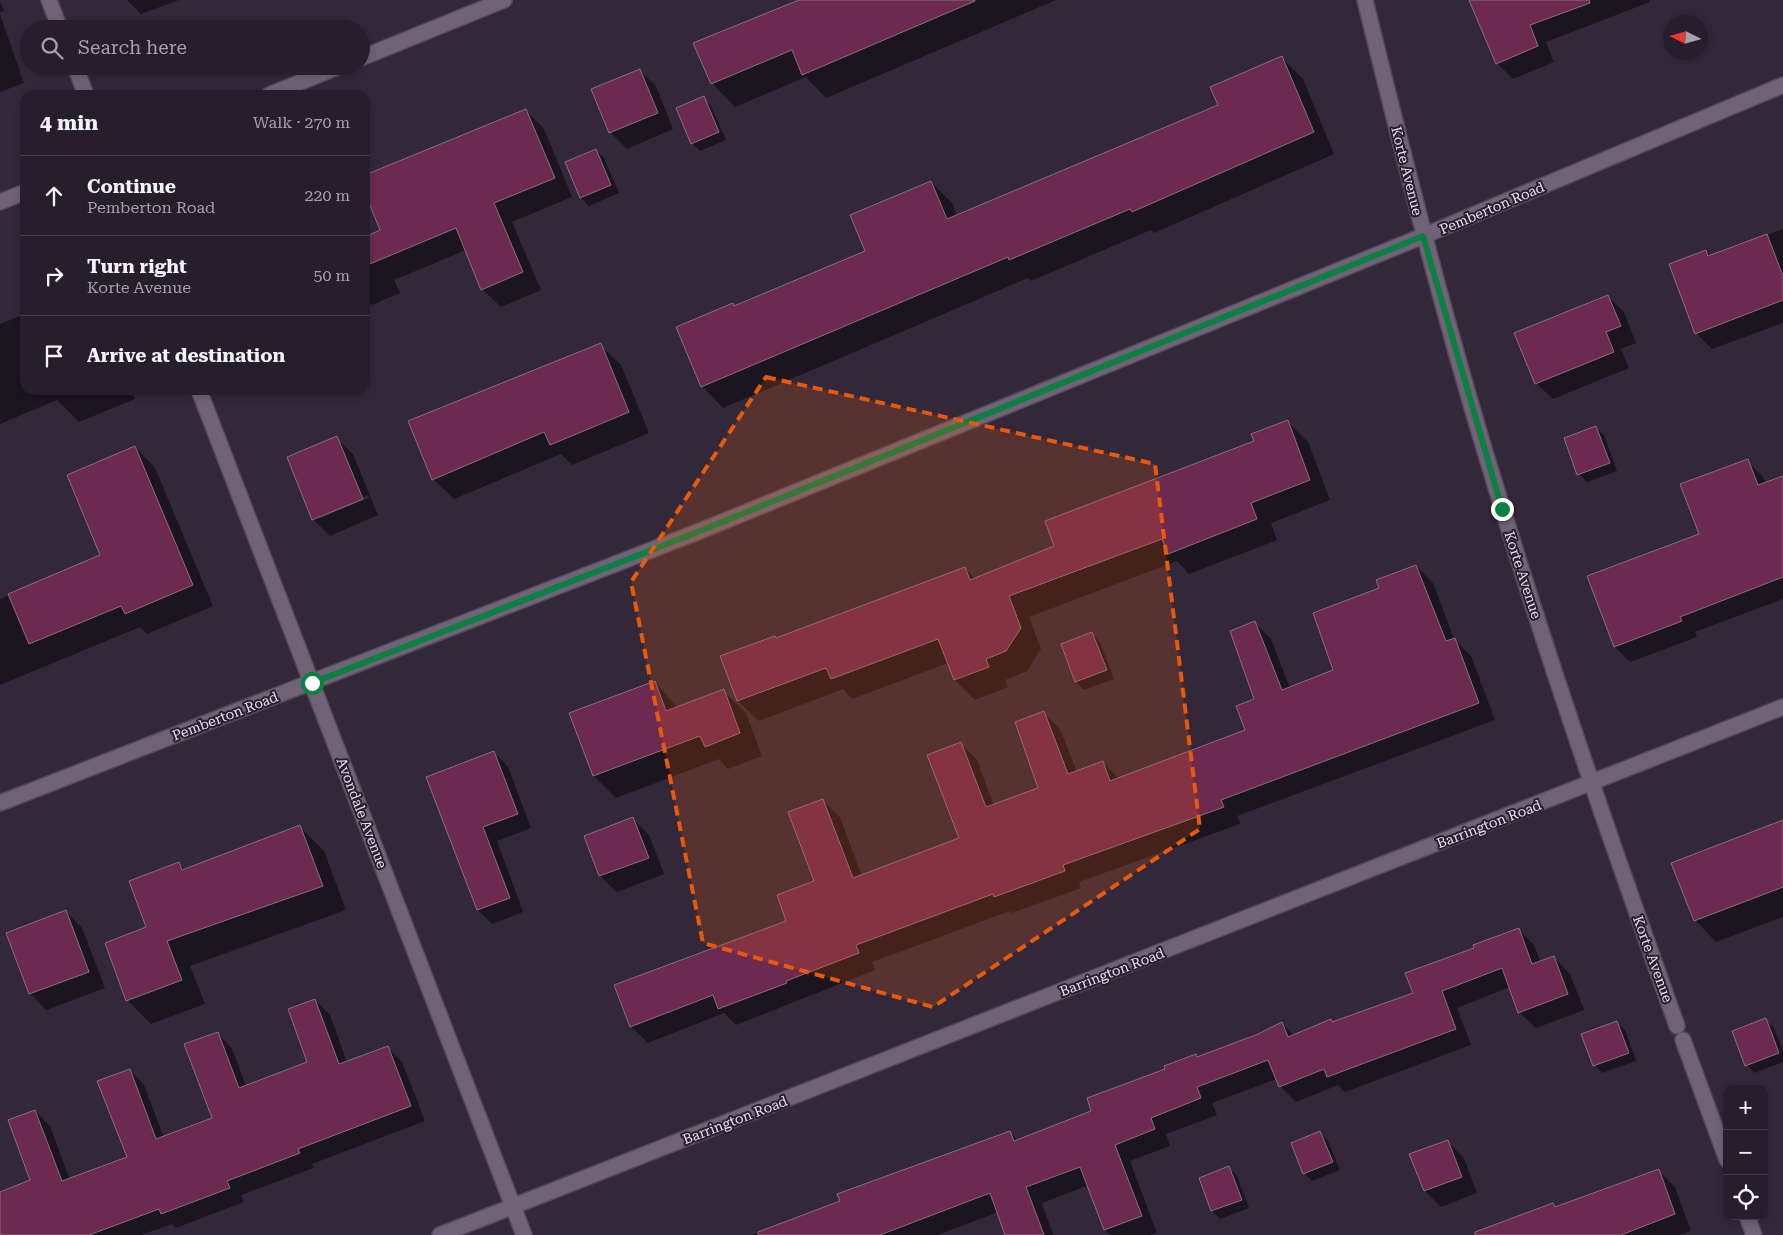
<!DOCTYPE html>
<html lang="en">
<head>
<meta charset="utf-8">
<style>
	:root { --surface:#261e2c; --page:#2e2734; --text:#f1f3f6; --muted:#a4a2a9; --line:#423c48 }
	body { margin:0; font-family:"Roboto Serif",serif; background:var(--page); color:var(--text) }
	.controls { position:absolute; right:15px; bottom:15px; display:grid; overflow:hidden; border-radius:10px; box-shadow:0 2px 8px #0003 }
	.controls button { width:45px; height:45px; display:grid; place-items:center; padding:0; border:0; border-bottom:1px solid var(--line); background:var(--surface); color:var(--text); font:25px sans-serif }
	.compass { position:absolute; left:1663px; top:15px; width:45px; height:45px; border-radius:50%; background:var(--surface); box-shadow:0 2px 8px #0003; rotate:275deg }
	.stop { position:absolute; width:15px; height:15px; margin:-11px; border:4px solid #0b8043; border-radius:50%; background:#fff }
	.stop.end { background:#0b8043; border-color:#fff; box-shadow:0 1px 5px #0008 }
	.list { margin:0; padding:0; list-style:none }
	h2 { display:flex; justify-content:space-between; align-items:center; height:65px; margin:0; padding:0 20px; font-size:21px }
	h2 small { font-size:16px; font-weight:400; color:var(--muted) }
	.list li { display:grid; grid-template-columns:32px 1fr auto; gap:15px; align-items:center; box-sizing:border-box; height:80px; padding:0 20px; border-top:1px solid var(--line) }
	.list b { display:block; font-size:19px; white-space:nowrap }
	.list p { margin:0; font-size:16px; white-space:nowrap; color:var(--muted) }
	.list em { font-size:16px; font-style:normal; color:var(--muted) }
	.icon { flex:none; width:28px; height:28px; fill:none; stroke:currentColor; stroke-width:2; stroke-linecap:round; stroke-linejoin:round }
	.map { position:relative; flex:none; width:1783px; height:1235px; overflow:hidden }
	.search { position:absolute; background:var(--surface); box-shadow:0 2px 8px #0003; left:20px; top:20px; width:350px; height:55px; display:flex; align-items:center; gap:12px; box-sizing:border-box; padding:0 18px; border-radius:28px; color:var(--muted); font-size:19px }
	.panel { position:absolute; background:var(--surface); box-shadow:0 2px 8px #0003; left:20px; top:90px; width:350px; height:305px; border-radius:15px }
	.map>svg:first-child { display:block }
	.shadow { fill:#0007; fill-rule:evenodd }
	.building { fill:#6d2a50; stroke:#886f7b }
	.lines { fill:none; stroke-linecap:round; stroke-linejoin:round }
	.minor-casing { stroke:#514756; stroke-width:18 }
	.minor { stroke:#706378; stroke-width:15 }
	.route { stroke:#0b8043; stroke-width:6 }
	.marked { fill:#e8590c; fill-opacity:0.2; stroke:#e8590c; stroke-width:4; stroke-dasharray:10 6; stroke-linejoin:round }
	.labels { text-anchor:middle; stroke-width:4; stroke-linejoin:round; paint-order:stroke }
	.street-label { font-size:14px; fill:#e9e2ee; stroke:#291e30 }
</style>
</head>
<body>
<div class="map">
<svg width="1783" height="1235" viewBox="0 0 1783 1235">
	<rect width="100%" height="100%" fill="#33283a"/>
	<!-- shadow -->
	<g class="shadow">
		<polygon points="127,0 179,0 141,14"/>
		<polygon points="802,0 1056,0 826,98 806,77 735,107 712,83"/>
		<polygon points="1470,0 1649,0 1650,2 1546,42 1554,62 1513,79 1497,63"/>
		<polygon points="0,1 4,11 0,12"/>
		<polygon points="0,14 24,83 0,92"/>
		<polygon points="1282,58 1303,79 1334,154 1154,233 1151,230 1031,281 1028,278 723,408 702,386 734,307 866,251 931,182 952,203 957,216 1219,105"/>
		<polygon points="639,70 656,86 673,129 627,149 610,132"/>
		<polygon points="703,98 711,106 726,140 700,151 692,143"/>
		<polygon points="526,110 544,129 572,197 512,222 541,290 501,307 482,289 466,250 394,280 400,293 372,305 365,297 365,238 382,231 365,190 365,177"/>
		<polygon points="596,150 604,158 619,193 589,206 581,198"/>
		<polygon points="1783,229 1783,323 1712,349 1696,333 1706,251 1711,256"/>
		<polygon points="1607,296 1624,312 1636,343 1621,349 1629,368 1553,399 1536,383"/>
		<polygon points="25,314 25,390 131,390 135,399 79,422 57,400 0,424 0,324"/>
		<polygon points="600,345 621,365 649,433 572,465 561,454 454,499 433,479"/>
		<polygon points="1288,422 1308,442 1330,500 1271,523 1277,540 1189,574 1177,561 1029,617 1041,649 1027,671 1005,680 1008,687 975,700 955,680 948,663 852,699 843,689 759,721 738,701 777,639 965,568 975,579 1056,547 1255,441"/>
		<polygon points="1596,428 1604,435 1617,471 1587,482 1579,474"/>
		<path d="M336,438L353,454L378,515L330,536L313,519ZM368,495L369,498L320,518V516Z"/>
		<polygon points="135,447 155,468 213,606 147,634 140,627 0,685 0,599 102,556"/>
		<polygon points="1747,461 1763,477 1766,484 1783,477 1783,599 1695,632 1697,637 1630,662 1615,647 1701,535"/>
		<polygon points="1416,566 1433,583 1454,639 1471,656 1495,720 1237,816 1240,824 1079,882 1081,888 1012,913 1010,911 872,962 875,970 736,1025 724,1013 648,1043 631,1026 788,921 816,882 823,801 840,817 862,876 960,838 961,744 977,760 994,806 1040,788 1044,713 1060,729 1077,772 1103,762 1119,779 1247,730 1256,700 1255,623 1271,639 1290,688 1335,671 1381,589"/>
		<polygon points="1092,634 1100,642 1114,679 1084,690 1076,682 1062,645"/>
		<polygon points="655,682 678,708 723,691 746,713 762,756 728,769 719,759 616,798 594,776 571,714"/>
		<polygon points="494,752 508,767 531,828 497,841 523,912 492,924 478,910 428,777"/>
		<polygon points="633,819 649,835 664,874 617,892 600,876 586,837"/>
		<polygon points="1783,822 1783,917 1716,942 1695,920"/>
		<polygon points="300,827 324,851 346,910 190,966 205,1004 151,1024 127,1000 147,928 178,863 185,870"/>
		<polygon points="66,911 82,928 105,988 46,1010 30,993"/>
		<polygon points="1518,929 1534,945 1541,962 1554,958 1570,974 1584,1010 1536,1028 1519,1012 1510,987 1457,1008 1471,1045 1345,1092 1338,1085 1296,1102 1280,1086 1277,1079 1212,1103 1217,1115 1166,1134 1170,1146 1130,1161 1157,1233 1150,1235 1110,1235 1105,1230 1089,1185 1042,1203 1053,1235 1006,1235 998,1212 938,1235 752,1235 842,1202 1010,1132 1018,1141 1093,1111 1195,1055 1198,1058 1282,1023 1294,1036 1414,993 1476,948"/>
		<polygon points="315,1000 330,1015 347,1062 387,1047 402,1062 425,1121 312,1164 314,1168 241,1195 244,1202 176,1228 172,1224 141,1235 0,1235 0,1193 32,1181 35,1111 50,1126 70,1180 128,1158 130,1070 144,1085 164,1138 213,1119 217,1033 232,1048 246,1086 309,1063"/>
		<polygon points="1766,1020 1774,1028 1783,1052 1783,1062 1754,1073 1747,1065"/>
		<polygon points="1617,1022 1625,1030 1636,1061 1602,1073 1594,1065"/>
		<polygon points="1320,1133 1328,1141 1340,1170 1312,1181 1304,1173"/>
		<polygon points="1447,1141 1464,1158 1477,1193 1441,1207 1425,1191"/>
		<polygon points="1229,1168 1237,1176 1249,1208 1220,1219 1212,1211 1200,1179"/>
		<polygon points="1658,1170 1675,1187 1691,1231 1679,1235 1486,1235 1553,1204 1557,1208"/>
	</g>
	<!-- building -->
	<g class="building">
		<polygon points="799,0 975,0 975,1 802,75 792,50 711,84 693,43"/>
		<polygon points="1469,0 1589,0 1590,3 1530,25 1538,46 1496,64"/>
		<polygon points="1282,56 1314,132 1132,212 1130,209 1009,260 1008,257 701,387 676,327 733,303 734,306 865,251 850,215 931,181 947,219 1218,105 1210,87"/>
		<polygon points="640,69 658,113 609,133 591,89"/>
		<polygon points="704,96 719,132 691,144 676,108"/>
		<polygon points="526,109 555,178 494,203 523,272 481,290 456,228 365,266 365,237 380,230 365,193 365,175"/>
		<polygon points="596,149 611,185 580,198 565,162"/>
		<polygon points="1767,234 1783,276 1783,300 1695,334 1669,264 1706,250 1708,256"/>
		<polygon points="1608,295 1621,326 1606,332 1614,352 1535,384 1514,333"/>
		<polygon points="601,343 629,412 550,445 544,432 432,480 408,421"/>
		<polygon points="1288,420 1310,480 1251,503 1257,519 1168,554 1162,539 1009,596 1021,628 1006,651 986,659 989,667 954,680 938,639 831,679 826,668 737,701 720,656 775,636 776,638 965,567 970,580 1054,546 1045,521 1254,441 1251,434"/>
		<polygon points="1596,426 1610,463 1577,475 1564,438"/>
		<polygon points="337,436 363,499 312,520 287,457"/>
		<polygon points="135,446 193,585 125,614 121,606 29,644 8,594 100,555 67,475"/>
		<polygon points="1748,459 1758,485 1783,476 1783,577 1680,617 1682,621 1614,647 1587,576 1699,534 1680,484"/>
		<polygon points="1416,565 1446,641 1455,638 1479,703 1221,800 1224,807 1063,865 1065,871 994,897 993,894 856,945 859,953 786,981 787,983 718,1009 713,995 630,1027 614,985 786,921 777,895 814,881 788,812 823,799 853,878 959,838 927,755 961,742 986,807 1038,788 1015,722 1044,711 1068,774 1103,761 1110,781 1245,730 1236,706 1254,699 1230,631 1255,621 1282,690 1333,670 1313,613 1379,588 1376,580"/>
		<polygon points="1092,632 1107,670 1075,682 1061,644"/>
		<polygon points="655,681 666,711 724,689 740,733 705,747 700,736 593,776 569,713"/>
		<polygon points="494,751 518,814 483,827 510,898 477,910 426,777"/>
		<polygon points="633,817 649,858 599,876 584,836"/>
		<polygon points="1783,820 1783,887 1694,921 1671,863"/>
		<polygon points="300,825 323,886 167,941 182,980 126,1001 105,943 146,927 129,881 179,862 182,870"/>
		<polygon points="66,910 89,972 29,994 6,933"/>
		<polygon points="1519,928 1532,964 1554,956 1568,994 1518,1013 1502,968 1442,991 1456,1029 1327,1077 1324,1069 1279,1087 1268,1060 1197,1087 1201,1098 1151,1118 1155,1129 1115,1145 1142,1216 1104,1230 1080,1167 1026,1187 1044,1235 1005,1235 990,1193 880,1235 758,1235 758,1232 840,1201 837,1194 1010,1131 1014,1141 1091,1111 1087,1098 1165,1069 1164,1066 1196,1054 1197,1057 1258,1034 1282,1022 1288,1037 1331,1019 1332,1022 1413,993 1405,973 1474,948 1473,945"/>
		<polygon points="315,999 339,1064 388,1046 411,1106 298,1149 300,1153 227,1181 230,1188 161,1214 159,1209 89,1235 0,1235 0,1192 30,1180 8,1120 35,1110 62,1181 127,1157 97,1081 130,1069 156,1139 212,1118 184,1044 218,1032 239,1088 307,1062 288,1009"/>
		<polygon points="1766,1018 1779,1053 1745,1066 1732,1031"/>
		<polygon points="1617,1021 1629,1053 1593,1066 1581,1034"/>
		<polygon points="1320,1131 1333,1162 1303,1174 1291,1143"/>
		<polygon points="1448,1140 1462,1177 1424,1191 1409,1154"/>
		<polygon points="1229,1166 1242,1200 1211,1211 1199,1178"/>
		<polygon points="1659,1169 1675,1214 1621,1235 1475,1235 1475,1232 1553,1203 1555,1207"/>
	</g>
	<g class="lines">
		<defs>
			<g id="minor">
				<polyline points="49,0 60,29"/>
				<path d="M1365,0C1407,171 1450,342 1503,510C1556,684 1616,855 1677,1026"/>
				<polyline points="361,58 504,0"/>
				<polyline points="75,66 86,95"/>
				<polyline points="269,95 340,66"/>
				<polyline points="0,202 25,192"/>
				<polyline points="199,390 524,1235"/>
				<polyline points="0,803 700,531 1423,236 1783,85"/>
				<polyline points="1683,1040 1727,1160"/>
				<polyline points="1747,1216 1754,1235"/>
				<polyline points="440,1235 1783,707"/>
			</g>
		</defs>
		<!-- minor casing -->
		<use href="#minor" class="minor-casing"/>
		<!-- minor -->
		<use href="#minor" class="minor"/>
	</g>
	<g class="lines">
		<!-- route -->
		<polyline class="route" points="312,683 700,531 1423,236 1502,509"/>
	</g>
	<!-- marked area -->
	<path class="marked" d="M766,377L1155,464L1200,829L933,1007L703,943L631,582Z"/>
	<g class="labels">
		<!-- street labels -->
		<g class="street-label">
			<text transform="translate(1407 171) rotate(76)" y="5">Korte Avenue</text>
			<text transform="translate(1492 208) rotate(-23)" y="5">Pemberton Road</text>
			<text transform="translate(1523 575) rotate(72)" y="5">Korte Avenue</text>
			<text transform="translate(225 716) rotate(-21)" y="5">Pemberton Road</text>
			<text transform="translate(362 813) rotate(69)" y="5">Avondale Avenue</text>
			<text transform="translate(1489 824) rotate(-21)" y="5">Barrington Road</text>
			<text transform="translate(1653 959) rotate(70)" y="5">Korte Avenue</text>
			<text transform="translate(1112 972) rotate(-21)" y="5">Barrington Road</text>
			<text transform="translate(735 1120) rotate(-21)" y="5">Barrington Road</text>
		</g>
	</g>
</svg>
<div class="controls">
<button>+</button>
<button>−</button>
<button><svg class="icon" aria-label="locate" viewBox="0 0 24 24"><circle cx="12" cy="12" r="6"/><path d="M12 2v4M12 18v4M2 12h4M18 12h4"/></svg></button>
</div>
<svg class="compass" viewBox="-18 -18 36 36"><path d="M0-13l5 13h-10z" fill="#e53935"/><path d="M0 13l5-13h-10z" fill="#a4a2a9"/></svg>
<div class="stop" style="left:312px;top:683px"></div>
<div class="stop end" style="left:1502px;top:509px"></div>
<div class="search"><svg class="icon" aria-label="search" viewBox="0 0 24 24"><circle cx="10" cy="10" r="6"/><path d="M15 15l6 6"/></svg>Search here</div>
<section class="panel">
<h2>4 min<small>Walk · 270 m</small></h2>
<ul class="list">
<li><svg class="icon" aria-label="ahead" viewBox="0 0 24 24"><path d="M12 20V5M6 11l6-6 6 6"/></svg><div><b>Continue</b><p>Pemberton Road</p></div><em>220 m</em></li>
<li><svg class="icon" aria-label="right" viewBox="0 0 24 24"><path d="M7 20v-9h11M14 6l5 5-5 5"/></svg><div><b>Turn right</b><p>Korte Avenue</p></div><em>50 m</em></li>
<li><svg class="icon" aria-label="arrive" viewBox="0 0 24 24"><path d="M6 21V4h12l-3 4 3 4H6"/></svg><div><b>Arrive at destination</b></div></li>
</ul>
</section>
</div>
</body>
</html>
